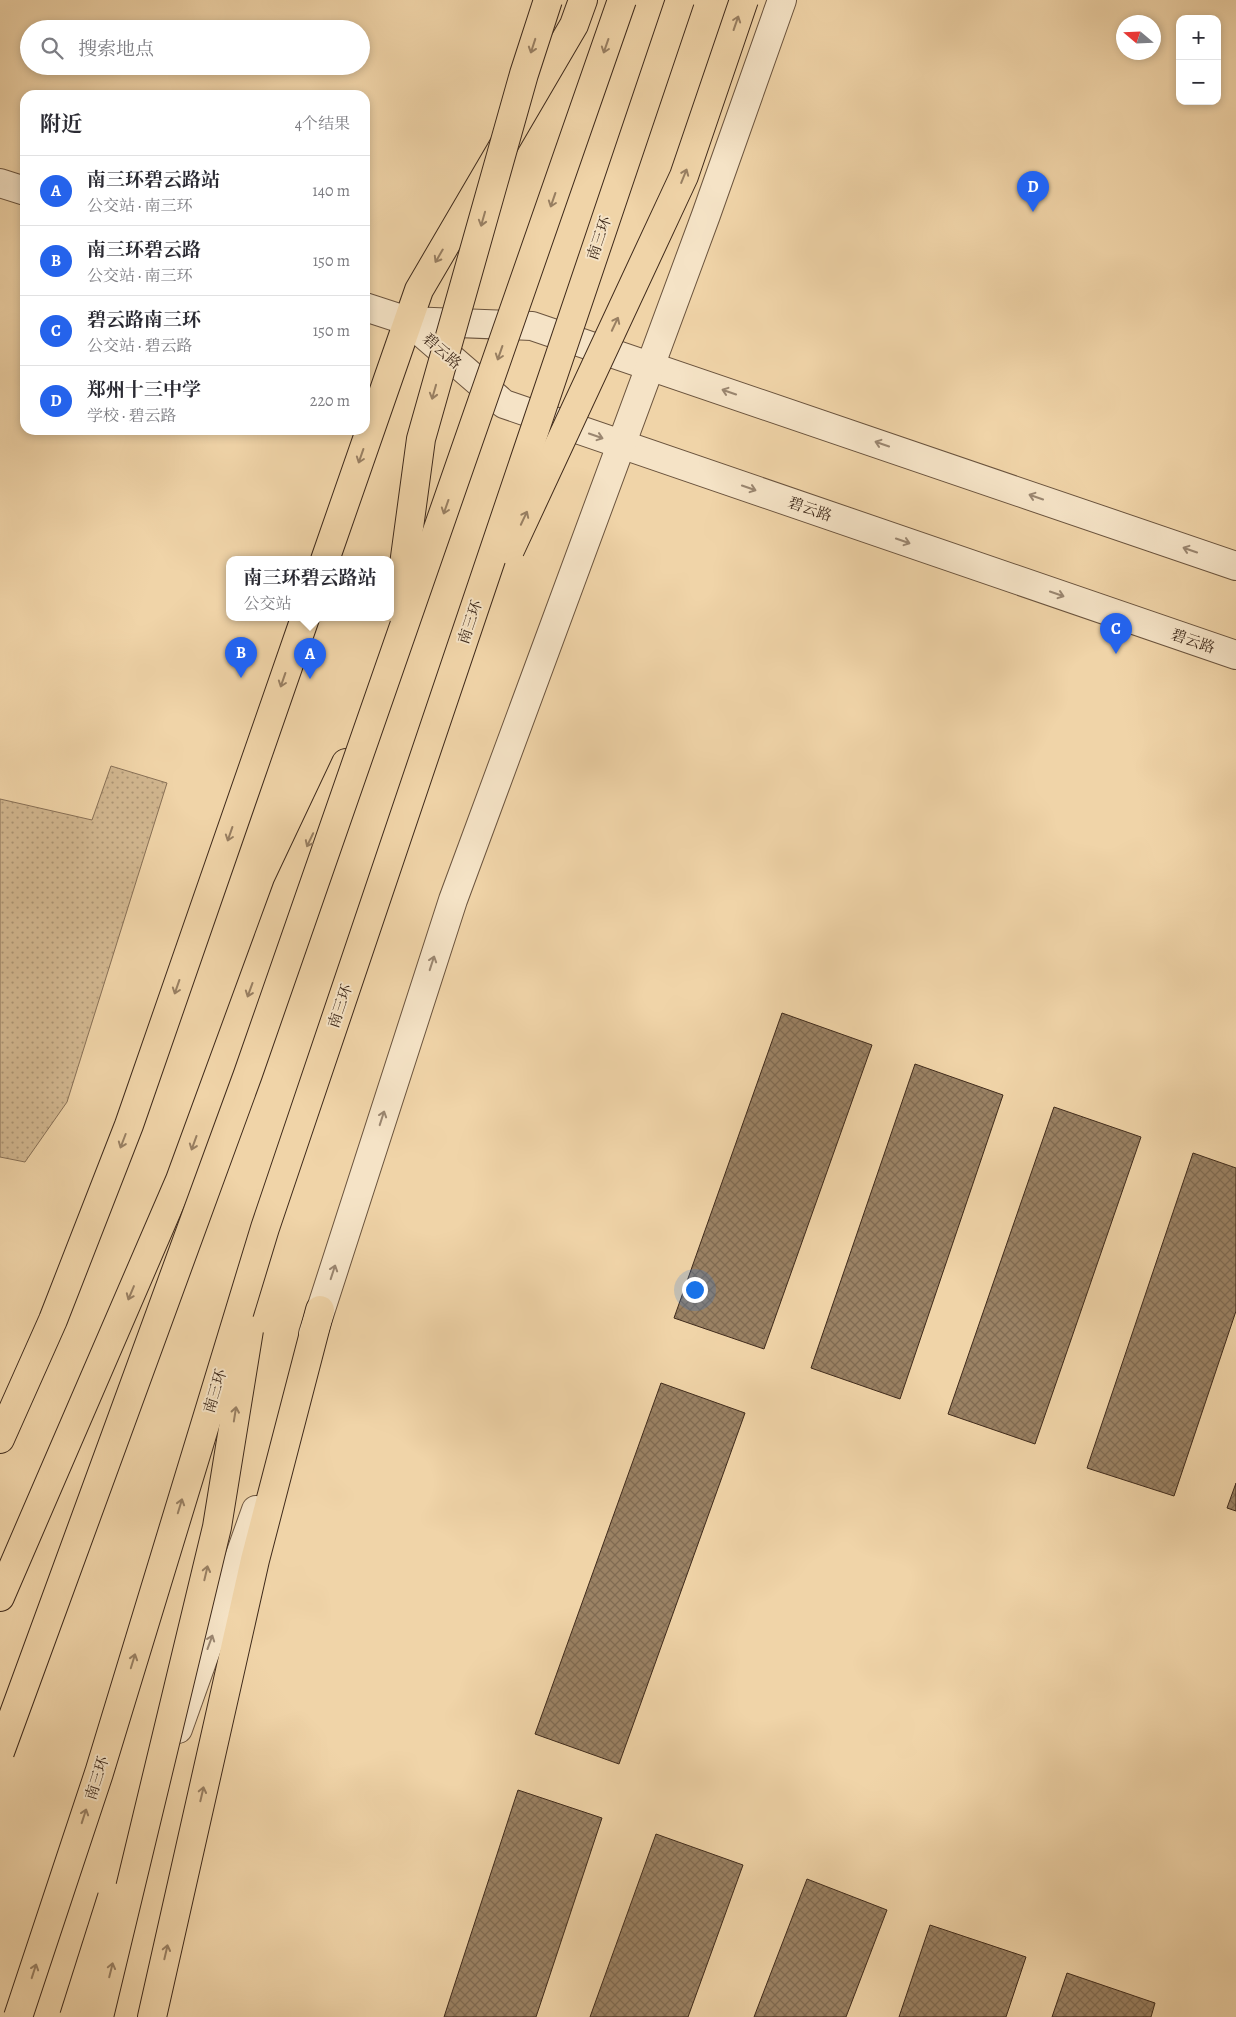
<!DOCTYPE html>
<html lang="zh">
<head>
<meta charset="utf-8">
<style>
	:root { --surface:#fff; --page:#f7f7f7; --text:#2b2b33; --muted:#7c7c81; --line:#e1e1e2; --accent:#2563eb }
	body { margin:0; font-family:Alegreya,"Noto Serif SC",serif; background:var(--page); color:var(--text) }
	.controls { position:absolute; right:15px; top:15px; display:grid; overflow:hidden; border-radius:10px; box-shadow:0 2px 8px #0003 }
	.controls button { width:45px; height:45px; display:grid; place-items:center; padding:0; border:0; border-bottom:1px solid var(--line); background:var(--surface); color:var(--text); font:25px sans-serif }
	.compass { position:absolute; left:1116px; top:15px; width:45px; height:45px; border-radius:50%; background:var(--surface); box-shadow:0 2px 8px #0003; rotate:289deg }
	.you { position:absolute; left:694px; top:1289px; width:18px; height:18px; margin:-12px; border:4px solid #fff; border-radius:50%; background:#1a73e8; box-shadow:0 0 0 8px #1a73e833 }
	.badge { display:grid; place-items:center; width:32px; height:32px; border-radius:50%; background:var(--accent); color:#fff; font-size:16px; font-weight:700 }
	.pin { position:absolute; translate:-50% -41px; filter:drop-shadow(0 1px 2px #0008) }
	.pin::after { content:''; position:absolute; top:26px; width:18px; height:15px; background:inherit; clip-path:polygon(0 0,100% 0,50% 100%) }
	.popup { position:absolute; left:226px; top:556px; width:168px; height:65px; box-sizing:border-box; display:grid; place-content:center; border-radius:10px; background:var(--surface); filter:drop-shadow(0 1px 4px #0005); font-size:16px; white-space:nowrap; color:var(--muted) }
	.popup b { font-size:19px; color:var(--text) }
	.popup::after { content:''; position:absolute; left:50%; top:100%; margin-left:-10px; border:10px solid transparent; border-top-color:var(--surface) }
	.list { margin:0; padding:0; list-style:none }
	h2 { display:flex; justify-content:space-between; align-items:center; height:65px; margin:0; padding:0 20px; font-size:21px }
	h2 small { font-size:16px; font-weight:400; color:var(--muted) }
	.list li { display:grid; grid-template-columns:32px 1fr auto; gap:15px; align-items:center; box-sizing:border-box; height:70px; padding:0 20px; border-top:1px solid var(--line) }
	.list b { display:block; font-size:19px; white-space:nowrap }
	.list p { margin:0; font-size:16px; white-space:nowrap; color:var(--muted) }
	.list em { font-size:16px; font-style:normal; color:var(--muted) }
	.icon { flex:none; width:28px; height:28px; fill:none; stroke:currentColor; stroke-width:2; stroke-linecap:round; stroke-linejoin:round }
	.map { position:relative; flex:none; width:1236px; height:2017px; overflow:hidden }
	.search { position:absolute; background:var(--surface); box-shadow:0 2px 8px #0003; left:20px; top:20px; width:350px; height:55px; display:flex; align-items:center; gap:12px; box-sizing:border-box; padding:0 18px; border-radius:28px; color:var(--muted); font-size:19px }
	.panel { position:absolute; background:var(--surface); box-shadow:0 2px 8px #0003; left:20px; top:90px; width:350px; height:345px; border-radius:15px }
	.map>svg:first-child { display:block }
	.grass { fill:url(#grass-dots); stroke:#887056 }
	.building { fill:url(#building-cross-hatch); stroke:#3f2a1b }
	.lines { fill:none; stroke-linecap:round; stroke-linejoin:round }
	.minor-casing { stroke:#6b543e; stroke-width:30 }
	.major-casing { stroke:#3f2a1b; stroke-width:30 }
	.highway-casing { stroke:#3f2a1b; stroke-width:30 }
	.minor { stroke:#f5e3c6; stroke-width:28 }
	.major { stroke:#f0d4a8; stroke-width:28 }
	.highway { stroke:#f0d4a8; stroke-width:28 }
	.highway-bridge-casing { stroke:#3f2a1b; stroke-width:30; stroke-linecap:butt }
	.highway-bridge { stroke:#f0d4a8; stroke-width:28 }
	.oneway { stroke:#987f62 }
	.oneway2 { stroke:#9a8670 }
	.labels { text-anchor:middle; stroke-width:4; stroke-linejoin:round; paint-order:stroke }
	.street-label { font-size:15px; fill:#3f2a1b; stroke:#f5e3c6 }
</style>
</head>
<body>
<div class="map">
<svg width="1236" height="2017" viewBox="0 0 1236 2017">
	<defs>
		<pattern id="grass-dots" width="8" height="8" patternUnits="userSpaceOnUse" patternTransform="scale(1.25)"><rect width="8" height="8" fill="#d2b790"/><path d="M2 2h.1M6 6h.1" fill="none" stroke="#ac9575" stroke-width="1.8" stroke-linecap="round"/></pattern>
		<pattern id="building-cross-hatch" width="8" height="8" patternUnits="userSpaceOnUse" patternTransform="scale(1.25)"><rect width="8" height="8" fill="#9b8264"/><path d="M0 0l8 8M0 8l8-8" fill="none" stroke="#806b52"/></pattern>
	</defs>
	<rect width="100%" height="100%" fill="#f0d4a8"/>
	<filter id="stains"><feTurbulence type="fractalNoise" baseFrequency=".004" numOctaves="4"/><feColorMatrix values="0 0 0 0 .2 0 0 0 0 .09 0 0 0 0 .02 0 0 0 .5 -.17"/></filter>
	<radialGradient id="worn" r=".72"><stop offset=".6" stop-color="#630" stop-opacity="0"/><stop offset="1" stop-color="#630" stop-opacity=".3"/></radialGradient>
	<!-- grass -->
	<polygon class="grass" points="111,766 167,783 67,1102 25,1162 0,1157 0,799 92,820"/>
	<!-- building -->
	<g class="building">
		<polygon points="782,1013 872,1045 764,1349 674,1318"/>
		<polygon points="915,1064 1003,1095 900,1399 811,1368"/>
		<polygon points="1054,1107 1141,1137 1035,1444 948,1414"/>
		<polygon points="1193,1153 1236,1168 1236,1311 1174,1496 1087,1468"/>
		<polygon points="661,1383 745,1413 619,1764 535,1734"/>
		<polygon points="1236,1483 1236,1511 1227,1508"/>
		<polygon points="518,1790 602,1818 536,2017 444,2017"/>
		<polygon points="656,1834 743,1865 688,2017 590,2017"/>
		<polygon points="807,1879 887,1910 846,2017 754,2017"/>
		<polygon points="930,1925 1026,1957 1006,2017 899,2017"/>
		<polygon points="1067,1973 1155,2003 1151,2017 1052,2017"/>
	</g>
	<g class="lines">
		<defs>
			<g id="minor">
				<polyline points="0,183 25,191"/>
				<polyline points="365,307 408,321 532,326 1236,566"/>
				<polyline points="408,321 504,404 1236,655"/>
				<polyline points="313,1334 453,900 706,215 782,0"/>
				<polyline points="178,1729 256,1510"/>
			</g>
			<polyline id="major" points="152,2017 255,1560 320,1310"/>
			<g id="highway">
				<polyline points="325,560 419,290 574,25 583,0"/>
				<polyline points="0,1439 53,1320 129,1125 305,618"/>
				<polyline points="0,1597 180,1180 287,888 346,763"/>
			</g>
		</defs>
		<!-- minor casing -->
		<use href="#minor" class="minor-casing"/>
		<!-- major casing -->
		<use href="#major" class="major-casing"/>
		<!-- highway casing -->
		<use href="#highway" class="highway-casing"/>
		<!-- minor -->
		<use href="#minor" class="minor"/>
		<!-- major -->
		<use href="#major" class="major"/>
		<!-- highway -->
		<use href="#highway" class="highway"/>
		<defs>
			<g id="highway-bridge">
				<polyline points="510,550 684,176 744,0"/>
				<polyline points="398,609 421,439 524,74 548,0"/>
				<polyline points="0,1752 248,1074 622,0"/>
				<polyline points="18,2017 99,1773 265,1228 680,0"/>
				<polyline points="74,2017 112,1897"/>
				<polyline points="99,2017 217,1527 249,1330"/>
			</g>
		</defs>
		<!-- highway-bridge casing -->
		<use href="#highway-bridge" class="highway-bridge-casing"/>
		<!-- highway-bridge -->
		<use href="#highway-bridge" class="highway-bridge"/>
	</g>
	<!-- one-way arrows -->
	<defs><path id="oneway-shaft" d="M-6 0H5M1.5-3L5.5 0L1.5 3" fill="none" stroke-width="1.6" stroke-linecap="round" stroke-linejoin="round" transform="scale(1.25)"/></defs>
	<g class="oneway">
		<use href="#oneway-shaft" transform="translate(736 23) rotate(-71)"/>
		<use href="#oneway-shaft" transform="translate(533 46) rotate(108)"/>
		<use href="#oneway-shaft" transform="translate(606 46) rotate(109)"/>
		<use href="#oneway-shaft" transform="translate(684 176) rotate(-68)"/>
		<use href="#oneway-shaft" transform="translate(553 200) rotate(109)"/>
		<use href="#oneway-shaft" transform="translate(483 219) rotate(106)"/>
		<use href="#oneway-shaft" transform="translate(439 256) rotate(120)"/>
		<use href="#oneway-shaft" transform="translate(615 324) rotate(-65)"/>
		<use href="#oneway-shaft" transform="translate(500 353) rotate(109)"/>
		<use href="#oneway-shaft" transform="translate(434 392) rotate(106)"/>
		<use href="#oneway-shaft" transform="translate(361 456) rotate(109)"/>
		<use href="#oneway-shaft" transform="translate(446 507) rotate(109)"/>
		<use href="#oneway-shaft" transform="translate(524 518) rotate(-65)"/>
		<use href="#oneway-shaft" transform="translate(283 680) rotate(109)"/>
		<use href="#oneway-shaft" transform="translate(230 834) rotate(109)"/>
		<use href="#oneway-shaft" transform="translate(310 840) rotate(115)"/>
		<use href="#oneway-shaft" transform="translate(177 987) rotate(109)"/>
		<use href="#oneway-shaft" transform="translate(250 990) rotate(110)"/>
		<use href="#oneway-shaft" transform="translate(123 1141) rotate(111)"/>
		<use href="#oneway-shaft" transform="translate(194 1143) rotate(110)"/>
		<use href="#oneway-shaft" transform="translate(131 1293) rotate(113)"/>
		<use href="#oneway-shaft" transform="translate(235 1414) rotate(-81)"/>
		<use href="#oneway-shaft" transform="translate(180 1506) rotate(-73)"/>
		<use href="#oneway-shaft" transform="translate(206 1573) rotate(-77)"/>
		<use href="#oneway-shaft" transform="translate(133 1661) rotate(-73)"/>
		<use href="#oneway-shaft" transform="translate(202 1794) rotate(-77)"/>
		<use href="#oneway-shaft" transform="translate(84 1816) rotate(-72)"/>
		<use href="#oneway-shaft" transform="translate(166 1952) rotate(-77)"/>
		<use href="#oneway-shaft" transform="translate(111 1970) rotate(-76)"/>
		<use href="#oneway-shaft" transform="translate(34 1971) rotate(-72)"/>
	</g>
	<g class="oneway2">
		<use href="#oneway-shaft" transform="translate(729 392) rotate(-161)"/>
		<use href="#oneway-shaft" transform="translate(596 436) rotate(19)"/>
		<use href="#oneway-shaft" transform="translate(882 444) rotate(-161)"/>
		<use href="#oneway-shaft" transform="translate(749 488) rotate(19)"/>
		<use href="#oneway-shaft" transform="translate(1036 497) rotate(-161)"/>
		<use href="#oneway-shaft" transform="translate(903 541) rotate(19)"/>
		<use href="#oneway-shaft" transform="translate(1190 550) rotate(-161)"/>
		<use href="#oneway-shaft" transform="translate(1057 594) rotate(19)"/>
		<use href="#oneway-shaft" transform="translate(432 963) rotate(-72)"/>
		<use href="#oneway-shaft" transform="translate(382 1118) rotate(-72)"/>
		<use href="#oneway-shaft" transform="translate(333 1272) rotate(-72)"/>
		<use href="#oneway-shaft" transform="translate(210 1642) rotate(-70)"/>
	</g>
	<g class="labels">
		<!-- street labels -->
		<g class="street-label">
			<text transform="translate(599 238) rotate(-71)" y="5">南三环</text>
			<text transform="translate(442 351) rotate(41)" y="5">碧云路</text>
			<text transform="translate(810 509) rotate(19)" y="5">碧云路</text>
			<text transform="translate(470 622) rotate(-71)" y="5">南三环</text>
			<text transform="translate(1193 641) rotate(19)" y="5">碧云路</text>
			<text transform="translate(340 1006) rotate(-71)" y="5">南三环</text>
			<text transform="translate(215 1391) rotate(-73)" y="5">南三环</text>
			<text transform="translate(97 1778) rotate(-72)" y="5">南三环</text>
		</g>
	</g>
	<rect width="100%" height="100%" filter="url(#stains)"/>
	<rect width="100%" height="100%" fill="url(#worn)"/>
</svg>
<div class="controls">
<button>+</button>
<button>−</button>
</div>
<svg class="compass" viewBox="-18 -18 36 36"><path d="M0-13l5 13h-10z" fill="#e53935"/><path d="M0 13l5-13h-10z" fill="#7c7c81"/></svg>
<div class="you"></div>
<div class="pin badge" style="left:310px;top:679px">A</div>
<div class="popup"><b>南三环碧云路站</b>公交站</div>
<div class="pin badge" style="left:241px;top:678px">B</div>
<div class="pin badge" style="left:1116px;top:654px">C</div>
<div class="pin badge" style="left:1033px;top:212px">D</div>
<div class="search"><svg class="icon" aria-label="search" viewBox="0 0 24 24"><circle cx="10" cy="10" r="6"/><path d="M15 15l6 6"/></svg>搜索地点</div>
<section class="panel">
<h2>附近<small>4个结果</small></h2>
<ul class="list">
<li><span class="badge">A</span><div><b>南三环碧云路站</b><p>公交站 · 南三环</p></div><em>140 m</em></li>
<li><span class="badge">B</span><div><b>南三环碧云路</b><p>公交站 · 南三环</p></div><em>150 m</em></li>
<li><span class="badge">C</span><div><b>碧云路南三环</b><p>公交站 · 碧云路</p></div><em>150 m</em></li>
<li><span class="badge">D</span><div><b>郑州十三中学</b><p>学校 · 碧云路</p></div><em>220 m</em></li>
</ul>
</section>
</div>
</body>
</html>
